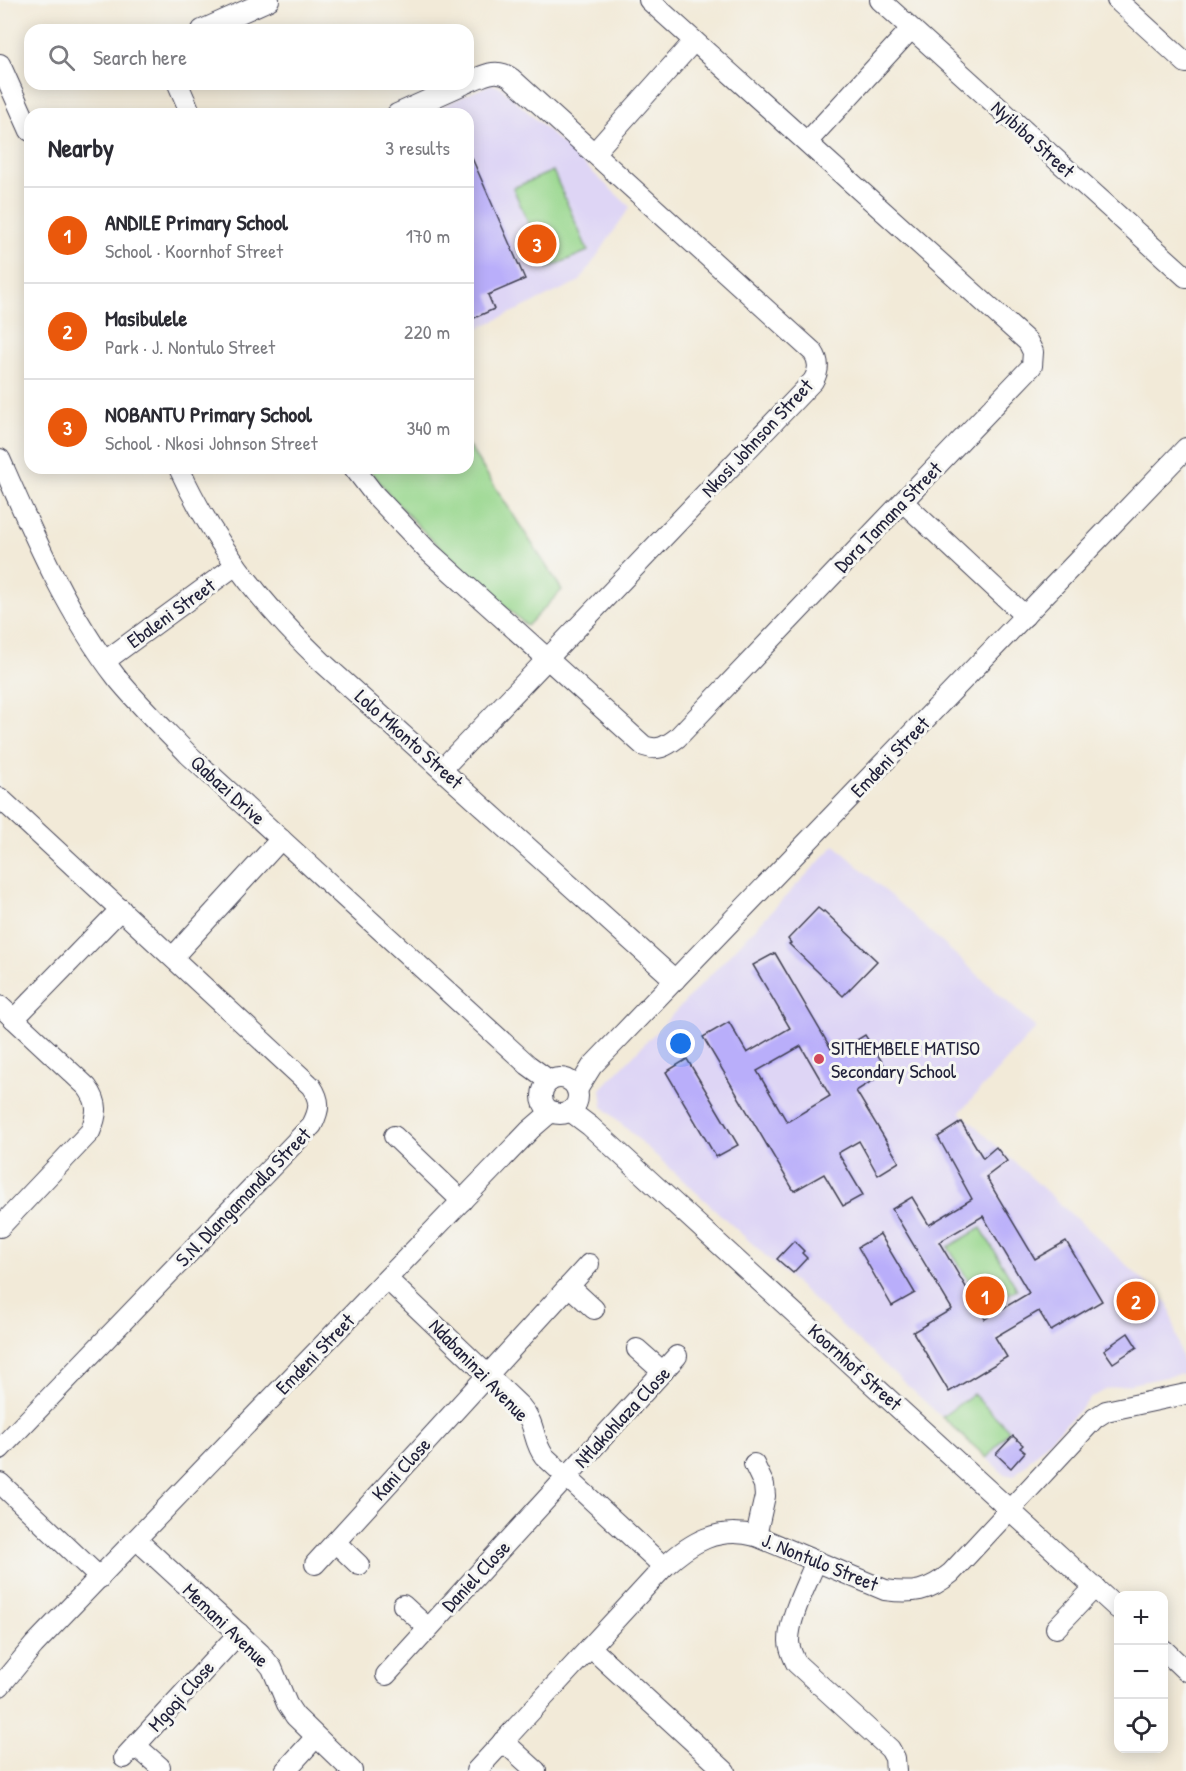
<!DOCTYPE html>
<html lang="en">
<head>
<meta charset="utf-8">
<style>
	:root { --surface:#fff; --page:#f2f2f3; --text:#2b2b33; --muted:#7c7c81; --line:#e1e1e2; --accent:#ea580c }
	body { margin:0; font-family:"Patrick Hand",sans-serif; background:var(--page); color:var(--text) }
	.controls { position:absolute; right:18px; bottom:18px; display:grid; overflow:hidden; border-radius:12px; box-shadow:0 3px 15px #0003 }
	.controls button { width:54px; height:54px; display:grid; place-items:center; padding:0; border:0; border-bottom:2px solid var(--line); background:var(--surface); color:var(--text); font:30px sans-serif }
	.you { position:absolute; left:681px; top:1044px; width:21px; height:21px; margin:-15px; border:4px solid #fff; border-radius:50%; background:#1a73e8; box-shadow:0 0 0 9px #1a73e833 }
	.badge { display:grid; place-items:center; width:39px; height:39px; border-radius:50%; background:var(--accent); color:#fff; font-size:20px; font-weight:700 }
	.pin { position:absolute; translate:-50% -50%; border:3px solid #fff; box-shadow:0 2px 6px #0006 }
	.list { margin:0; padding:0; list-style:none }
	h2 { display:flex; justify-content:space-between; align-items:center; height:78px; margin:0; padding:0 24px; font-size:26px }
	h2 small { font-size:20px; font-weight:400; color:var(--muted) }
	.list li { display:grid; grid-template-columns:39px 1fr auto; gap:18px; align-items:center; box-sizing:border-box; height:96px; padding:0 24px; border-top:2px solid var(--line) }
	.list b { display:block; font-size:22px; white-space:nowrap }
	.list p { margin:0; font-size:20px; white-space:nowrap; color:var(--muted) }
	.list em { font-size:20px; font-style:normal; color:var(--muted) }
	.icon { flex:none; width:33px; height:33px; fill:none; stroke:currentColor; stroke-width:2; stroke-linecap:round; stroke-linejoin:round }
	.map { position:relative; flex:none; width:1186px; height:1771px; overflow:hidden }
	.search { position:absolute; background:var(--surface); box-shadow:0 3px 15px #0003; left:24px; top:24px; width:450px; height:66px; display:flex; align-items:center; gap:15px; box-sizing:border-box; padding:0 21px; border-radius:18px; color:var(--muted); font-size:22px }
	.panel { position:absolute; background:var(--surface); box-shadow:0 3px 15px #0003; left:24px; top:108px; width:450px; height:366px; border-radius:18px }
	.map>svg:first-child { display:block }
	.built { fill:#ded5f5 }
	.green { fill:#98d78d; stroke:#5d7c64; stroke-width:1.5 }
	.building { fill:#b9aefa; fill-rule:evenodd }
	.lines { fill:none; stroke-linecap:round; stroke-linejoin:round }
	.minor-casing { stroke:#414053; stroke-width:22 }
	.minor { stroke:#fff; stroke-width:20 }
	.poi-dot { fill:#d1495b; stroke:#f6f6f2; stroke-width:2 }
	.labels { text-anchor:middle; stroke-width:6; stroke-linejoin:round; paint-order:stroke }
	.street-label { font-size:20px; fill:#22223b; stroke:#f6f6f2 }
	.poi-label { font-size:20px; fill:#22223b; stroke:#f6f6f2; text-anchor:start }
</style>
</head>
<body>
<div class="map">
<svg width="1186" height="1771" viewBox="0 0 1186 1771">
	<rect width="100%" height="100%" fill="#f6f6f2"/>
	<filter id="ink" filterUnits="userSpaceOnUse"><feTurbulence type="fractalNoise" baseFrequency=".0167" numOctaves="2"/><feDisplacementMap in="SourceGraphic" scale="12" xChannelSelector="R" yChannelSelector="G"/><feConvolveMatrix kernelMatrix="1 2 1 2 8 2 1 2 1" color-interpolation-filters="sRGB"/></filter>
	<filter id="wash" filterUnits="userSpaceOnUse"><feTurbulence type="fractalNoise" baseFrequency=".008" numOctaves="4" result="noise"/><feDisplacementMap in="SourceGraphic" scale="24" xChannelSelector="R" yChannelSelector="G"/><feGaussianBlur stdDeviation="1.35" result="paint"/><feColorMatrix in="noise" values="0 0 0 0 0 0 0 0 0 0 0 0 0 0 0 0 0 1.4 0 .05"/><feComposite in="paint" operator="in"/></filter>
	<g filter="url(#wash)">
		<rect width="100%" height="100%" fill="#f2ead8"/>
		<!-- built -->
		<g class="built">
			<polygon points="491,84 501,87 630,207 580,281 468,333 468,114 424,114"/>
			<polygon points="835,845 1036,1028 960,1112 1169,1304 1185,1373 1107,1389 1091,1398 1014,1476 1004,1474 603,1107 601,1089"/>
		</g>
		<!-- green -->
		<g class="green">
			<polygon points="553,171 588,251 548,268 513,188"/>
			<polygon points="468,445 562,590 527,626 426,534 394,500 368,468 468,468"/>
			<polygon points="981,1228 1017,1289 985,1308 948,1247"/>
			<polygon points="973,1394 1009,1430 987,1458 942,1417"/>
		</g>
		<g id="blocks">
			<!-- building -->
			<g class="building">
				<polygon points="468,149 525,279 488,295 494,309 472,319 468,311"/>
				<polygon points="818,908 823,912 824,911 877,961 843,996 789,944 791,943 788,939"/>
				<path d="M775,953L834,1054L865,1035L888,1071L856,1091L899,1162L878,1175L859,1141L838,1153L863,1195L843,1206L824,1174L794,1191L703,1037L729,1022L747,1053L790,1028L753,965ZM801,1046L830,1096L787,1122L757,1071Z"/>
				<polygon points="687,1059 738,1145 716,1157 666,1072"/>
				<path d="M961,1122L983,1158L996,1147L1007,1161L986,1177L1035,1259L1066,1241L1102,1301L1051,1331L1039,1311L995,1337L1007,1357L949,1392L913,1332L952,1309L892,1209L912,1197L929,1225L972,1199L938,1137ZM983,1216L1029,1293L985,1319L939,1242Z"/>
				<polygon points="880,1234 915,1293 892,1306 858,1247"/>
				<polygon points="794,1241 804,1251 802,1253 807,1258 793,1273 777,1259"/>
				<polygon points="1128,1333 1137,1347 1113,1363 1104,1350"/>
				<polygon points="1013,1436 1023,1445 1020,1448 1025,1452 1011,1468 996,1454"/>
			</g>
		</g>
	</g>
	<g filter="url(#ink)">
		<use href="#blocks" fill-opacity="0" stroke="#414053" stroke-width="1.5"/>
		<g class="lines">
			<defs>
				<g id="minor">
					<polyline points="880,0 1186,277"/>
					<polyline points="1117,0 1186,63"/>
					<polyline points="202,30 269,0"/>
					<polyline points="0,64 30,131"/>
					<polyline points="178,84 191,114"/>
					<polyline points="397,114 464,84"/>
					<polyline points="807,142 911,29"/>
					<polyline points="594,153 694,41"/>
					<path d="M0,459C33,534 66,612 117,678C139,705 165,730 189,755L528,1065L550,1081"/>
					<path d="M179,468C213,543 264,607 323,663L675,980"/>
					<path d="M354,468L374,494L427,550L644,746C658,751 665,747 677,738L1032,366L1033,352L1028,342L649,0"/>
					<polyline points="903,502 1025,616"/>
					<polyline points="105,661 236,565"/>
					<path d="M442,769L813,381C819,371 820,362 813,352L511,78C496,67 483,76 468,82"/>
					<path d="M0,798L311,1086C321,1101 320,1109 312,1125L0,1449"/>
					<polyline points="173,957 281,839"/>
					<path d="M0,1006L87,1087C99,1103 98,1114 90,1132L0,1227"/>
					<polyline points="14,1019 121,909"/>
					<circle cx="560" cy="1096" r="18"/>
					<polyline points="577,1090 592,1066 1186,448"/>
					<polyline points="570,1111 590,1126 1118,1609"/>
					<polyline points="394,1136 462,1201"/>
					<path d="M387,1279L521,1407C537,1425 532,1440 544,1456L664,1567"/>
					<polyline points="569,1286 594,1309"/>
					<polyline points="637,1349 663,1372"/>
					<polyline points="754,1464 764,1485 765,1496 756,1536"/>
					<polyline points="0,1483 100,1578"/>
					<polyline points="137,1540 260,1653 272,1668 287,1704 295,1716 352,1771"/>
					<polyline points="335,1542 359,1565"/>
					<path d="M816,1561C807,1584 789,1617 789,1641C789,1649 793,1656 796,1663L890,1749L895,1758L896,1771"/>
					<polyline points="315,1564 589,1264"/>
					<polyline points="403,1605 428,1628"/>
					<polyline points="1056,1628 1095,1587"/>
					<polyline points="590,1647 725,1771"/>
					<polyline points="1164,1650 1186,1671"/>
					<polyline points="386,1675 677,1356"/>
					<polyline points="0,1686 34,1645 530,1130 552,1111"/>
					<polyline points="503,1741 536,1771"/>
					<polyline points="136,1746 160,1767"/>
					<polyline points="124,1758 239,1633"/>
					<polyline points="285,1771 316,1737"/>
					<path d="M476,1771L664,1567C691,1542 718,1526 756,1536L885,1590C913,1594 928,1592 951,1573L1095,1418L1106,1411L1186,1394"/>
				</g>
			</defs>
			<!-- minor casing -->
			<use href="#minor" class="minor-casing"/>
			<!-- minor -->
			<use href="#minor" class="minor"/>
		</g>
	</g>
	<!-- markers -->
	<circle class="poi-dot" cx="819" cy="1059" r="6"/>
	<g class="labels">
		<!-- street labels -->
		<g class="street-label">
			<text transform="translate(1033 139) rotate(42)" y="7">Nyibiba Street</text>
			<text transform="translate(757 438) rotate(-47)" y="7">Nkosi Johnson Street</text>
			<text transform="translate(888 517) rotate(-46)" y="7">Dora Tamana Street</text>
			<text transform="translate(171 613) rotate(-36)" y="7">Ebaleni Street</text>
			<text transform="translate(409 739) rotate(42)" y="7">Lolo Mkonto Street</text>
			<text transform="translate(890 757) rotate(-46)" y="7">Emdeni Street</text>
			<text transform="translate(228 790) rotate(42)" y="7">Qabazi Drive</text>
			<text transform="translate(243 1197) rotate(-46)" y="7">S.N. Dlangamandla Street</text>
			<text transform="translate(315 1354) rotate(-46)" y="7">Emdeni Street</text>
			<text transform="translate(855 1367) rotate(42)" y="7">Koornhof Street</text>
			<text transform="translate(479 1370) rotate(46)" y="7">Ndabaninzi Avenue</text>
			<text transform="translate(622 1417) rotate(-47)" y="7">Ntlakohlaza Close</text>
			<text transform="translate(401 1469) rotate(-48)" y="7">Kani Close</text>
			<text transform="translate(820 1562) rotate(22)" y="7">J. Nontulo Street</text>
			<text transform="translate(476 1576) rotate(-47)" y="7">Daniel Close</text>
			<text transform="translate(226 1625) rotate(44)" y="7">Memani Avenue</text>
			<text transform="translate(181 1696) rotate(-48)" y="7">Mgoqi Close</text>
		</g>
		<!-- poi labels -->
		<g class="poi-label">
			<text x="831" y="1055">SITHEMBELE MATISO<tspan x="831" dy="23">Secondary School</tspan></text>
		</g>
	</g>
</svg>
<div class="controls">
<button>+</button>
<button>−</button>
<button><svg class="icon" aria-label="locate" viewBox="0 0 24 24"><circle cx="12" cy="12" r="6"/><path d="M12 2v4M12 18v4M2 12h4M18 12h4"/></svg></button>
</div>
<div class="you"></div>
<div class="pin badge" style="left:985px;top:1296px">1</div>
<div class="pin badge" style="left:1136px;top:1301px">2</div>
<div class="pin badge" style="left:537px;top:244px">3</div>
<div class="search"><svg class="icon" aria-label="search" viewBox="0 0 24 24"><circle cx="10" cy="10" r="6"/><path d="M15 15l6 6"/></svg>Search here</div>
<section class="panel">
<h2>Nearby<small>3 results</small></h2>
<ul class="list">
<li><span class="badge">1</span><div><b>ANDILE Primary School</b><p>School · Koornhof Street</p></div><em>170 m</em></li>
<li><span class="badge">2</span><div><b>Masibulele</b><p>Park · J. Nontulo Street</p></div><em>220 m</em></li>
<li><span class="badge">3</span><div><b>NOBANTU Primary School</b><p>School · Nkosi Johnson Street</p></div><em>340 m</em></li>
</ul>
</section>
</div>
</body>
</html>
